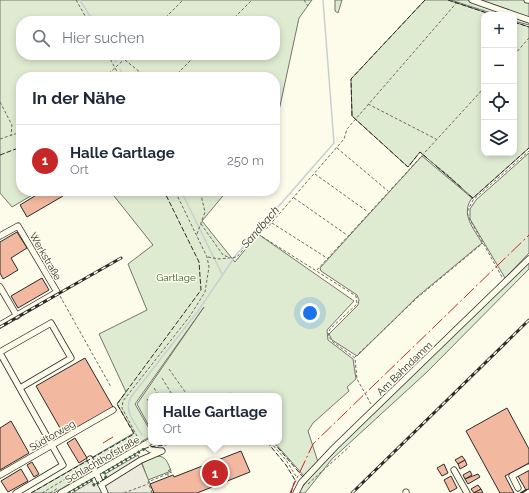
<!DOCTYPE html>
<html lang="de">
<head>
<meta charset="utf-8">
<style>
	:root { --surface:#fff; --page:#f2f2f3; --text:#1f2937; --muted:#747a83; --line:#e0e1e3; --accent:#c62828 }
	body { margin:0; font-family:Raleway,sans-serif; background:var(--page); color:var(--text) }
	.controls { position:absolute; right:12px; top:12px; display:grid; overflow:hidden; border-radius:8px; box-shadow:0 2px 6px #0003 }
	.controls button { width:36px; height:36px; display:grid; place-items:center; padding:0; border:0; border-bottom:1px solid var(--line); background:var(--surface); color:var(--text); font:20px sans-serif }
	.you { position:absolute; left:310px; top:313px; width:14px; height:14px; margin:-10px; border:3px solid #fff; border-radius:50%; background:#1a73e8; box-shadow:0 0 0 6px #1a73e833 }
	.badge { display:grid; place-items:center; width:26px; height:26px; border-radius:50%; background:var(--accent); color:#fff; font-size:13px; font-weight:700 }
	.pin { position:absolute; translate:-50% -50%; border:2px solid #fff; box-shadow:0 1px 4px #0006 }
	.popup { position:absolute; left:148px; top:393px; width:134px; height:52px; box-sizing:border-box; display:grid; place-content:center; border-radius:8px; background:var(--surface); filter:drop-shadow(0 1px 3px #0005); font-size:13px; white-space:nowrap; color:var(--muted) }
	.popup b { font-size:15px; color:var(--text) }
	.popup::after { content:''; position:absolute; left:50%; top:100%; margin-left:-8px; border:8px solid transparent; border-top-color:var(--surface) }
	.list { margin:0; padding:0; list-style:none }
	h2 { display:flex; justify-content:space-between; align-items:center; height:52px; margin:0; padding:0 16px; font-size:17px }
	h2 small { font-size:13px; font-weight:400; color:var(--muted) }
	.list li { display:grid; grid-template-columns:26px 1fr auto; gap:12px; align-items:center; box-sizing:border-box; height:72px; padding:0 16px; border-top:1px solid var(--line) }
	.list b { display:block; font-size:15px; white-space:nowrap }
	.list p { margin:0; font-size:13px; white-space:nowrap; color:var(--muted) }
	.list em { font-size:13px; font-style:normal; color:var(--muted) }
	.icon { flex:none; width:22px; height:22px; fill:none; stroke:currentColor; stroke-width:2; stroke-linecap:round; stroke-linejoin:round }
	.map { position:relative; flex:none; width:529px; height:493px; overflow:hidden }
	.search { position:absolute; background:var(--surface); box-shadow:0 2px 6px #0003; left:16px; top:16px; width:264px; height:44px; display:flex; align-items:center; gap:10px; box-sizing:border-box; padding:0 14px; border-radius:16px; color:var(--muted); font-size:15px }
	.panel { position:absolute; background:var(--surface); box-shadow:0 2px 6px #0003; left:16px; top:72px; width:264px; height:124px; border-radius:16px }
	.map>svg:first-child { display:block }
	.green { fill:#deebd1; stroke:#74746e; fill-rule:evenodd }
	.parking { fill:#eceadb; stroke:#74746e }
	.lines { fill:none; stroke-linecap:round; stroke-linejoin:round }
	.stream { stroke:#c7d0d0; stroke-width:1.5 }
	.building { fill:#f2b8a0; stroke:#2b2b2b }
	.minor-casing { stroke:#2b2b2b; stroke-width:7 }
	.path { stroke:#6a6964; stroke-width:1; stroke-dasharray:3 2; stroke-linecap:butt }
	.minor { stroke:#fdfbea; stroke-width:5.5 }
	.rail-casing { stroke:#2b2b2b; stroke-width:3 }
	.rail { stroke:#fdfbea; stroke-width:1.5; stroke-dasharray:4.5; stroke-linecap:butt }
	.path-bridge { stroke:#6a6964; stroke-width:1; stroke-dasharray:3 2; stroke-linecap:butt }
	.hedge { stroke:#34623c; stroke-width:3; stroke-dasharray:2 3; stroke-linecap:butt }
	.fence { stroke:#2b2b2b; stroke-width:1; stroke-dasharray:5 2; stroke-linecap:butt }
	.wall { stroke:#2b2b2b; stroke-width:2 }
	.power { stroke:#c62828; stroke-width:1; stroke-dasharray:14 3 2 3; stroke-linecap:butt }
	.labels { text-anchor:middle; stroke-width:3; stroke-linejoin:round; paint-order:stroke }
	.street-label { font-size:10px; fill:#2b2b2b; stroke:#fdfbea }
	.park-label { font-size:10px; fill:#34623c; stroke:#fdfbea }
	.water-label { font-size:11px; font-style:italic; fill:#2b2b2b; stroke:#fdfbea }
</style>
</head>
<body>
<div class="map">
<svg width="529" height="493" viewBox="0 0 529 493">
	<rect width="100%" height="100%" fill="#fdfbea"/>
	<!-- green -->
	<g class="green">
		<path d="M0,0H312L299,18L275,129V77H21V191H39L12,207L0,193ZM21,21H275V55H21Z"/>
		<polygon points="335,0 342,0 338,13 335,11"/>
		<polygon points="425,0 448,0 493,15 484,15 484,153 514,153 514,22 529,27 529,148 473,198 420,152 408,167 352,116 351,79"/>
		<polygon points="451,0 529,0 529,25 514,21 514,15 497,15"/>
		<polygon points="529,153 529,253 505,278 470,219 470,209 476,200"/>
		<path d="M422,156L472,198C460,214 474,229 482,243L417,297L357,356L332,340L329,334L358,305L359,300L357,295L321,271L320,268Z"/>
		<polygon points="110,191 227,191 202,221 235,262 258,234 354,301 327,330 328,340 353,359 356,379 347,387 349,391 313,423 308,431 318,462 304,476 274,442 279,442 279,396 151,396 151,430 137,404 204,307 135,404 151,432 151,436 54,493 31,493 134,433 117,404 126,392 99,334 147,310 128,264 153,245"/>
		<polygon points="529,261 529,269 427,372 332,459 305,493 298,493 315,470"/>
		<path d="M157,456C166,456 168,463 171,471L148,480L142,463Z"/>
	</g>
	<!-- parking -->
	<polygon class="parking" points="138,455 154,493 72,493 92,481 94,485 106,478 105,474"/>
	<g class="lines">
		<!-- stream -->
		<g class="stream">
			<polyline points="80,0 93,21"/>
			<polyline points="112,55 116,62"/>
			<polyline points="120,69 124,77"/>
			<polyline points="181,191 222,274"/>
			<path d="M142,435C135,423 123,410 131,397L198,311L236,255L334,143L323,0"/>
		</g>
	</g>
	<!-- building -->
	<g class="building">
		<polygon points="43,191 60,191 63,196 27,217 20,205"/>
		<polygon points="17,232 27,248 11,258 18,270 3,279 0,273 0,242"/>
		<polygon points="42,278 49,290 18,308 11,296"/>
		<polygon points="85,358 113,407 64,435 36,386"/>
		<polygon points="507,408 529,449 529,463 505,476 514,493 500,493 466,431"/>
		<polygon points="11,421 29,453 0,470 0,428"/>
		<polygon points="75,438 87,458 79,463 67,443"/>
		<polygon points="241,451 250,472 197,493 154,493 150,484 173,475 174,477"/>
		<polygon points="462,456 465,460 458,464 455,460"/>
		<polygon points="465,460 467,465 460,469 458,464"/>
		<polygon points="32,462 39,474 34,477 27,465"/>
		<polygon points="444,464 448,473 442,476 437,468"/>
		<polygon points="21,469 28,481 8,492 1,481"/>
		<polygon points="529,470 529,489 526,490 518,476"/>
		<polygon points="470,471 472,475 465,479 463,475"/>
		<polygon points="478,474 480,477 468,484 465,479"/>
		<polygon points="451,476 457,488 450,492 444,480"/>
		<polygon points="478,485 481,489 474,493 471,489"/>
		<polygon points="481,489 483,493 474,493"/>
	</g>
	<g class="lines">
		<defs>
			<g id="minor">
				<polyline points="472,0 529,20"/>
				<polyline points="527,0 529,0"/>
				<polyline points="0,236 18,226 57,292 0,325"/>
				<polyline points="0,287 17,316"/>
				<polyline points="0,352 51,323 71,358 20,388"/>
				<polyline points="0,353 63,465 16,493"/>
				<polyline points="144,445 151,450 160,451"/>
				<polyline points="90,459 105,493"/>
				<polyline points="454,470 467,493"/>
				<polyline points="0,475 113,410"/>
				<polyline points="101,485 141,460 162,451"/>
				<polyline points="518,488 512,476 529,467"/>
				<polyline points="406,492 406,493"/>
				<polyline points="61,493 151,441"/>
				<polyline points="296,493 301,483 335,447 529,259"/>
			</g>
		</defs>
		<!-- minor casing -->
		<use href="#minor" class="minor-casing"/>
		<!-- path -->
		<g class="path">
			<polyline points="76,0 88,21"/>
			<polyline points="304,0 308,6"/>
			<polyline points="162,21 183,0"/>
			<polyline points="231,21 252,0"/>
			<polyline points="108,55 120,77"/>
			<polyline points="514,55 529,38"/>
			<polyline points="125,60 146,77"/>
			<polyline points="105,77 129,55"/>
			<polyline points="174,77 196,55"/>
			<polyline points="0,102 12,125 11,135"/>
			<polyline points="368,104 436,139"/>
			<polyline points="0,139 21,132"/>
			<polyline points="337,148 388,191"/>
			<polyline points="423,155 449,176 473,199"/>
			<polyline points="315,174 368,212"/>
			<polyline points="294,198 347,235"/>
			<polyline points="272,223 327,258"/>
			<polyline points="201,224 223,255 228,257"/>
			<polyline points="197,234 205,212 200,191"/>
			<polyline points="258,234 356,296 357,304 330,329 328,336 333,342 355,358 357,379 371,404"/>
			<polyline points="208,257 219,259 237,257 257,233 267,228 344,139 347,129 459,0"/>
			<polyline points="317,270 484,88"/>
			<polyline points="502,277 469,218 467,212 473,200 529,151"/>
			<polyline points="60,296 111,387"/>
			<polyline points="355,357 417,298 483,243"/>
			<polyline points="169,369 188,396"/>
			<polyline points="162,378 173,396"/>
			<polyline points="154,388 159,396"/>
			<polyline points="225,396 231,393"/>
			<polyline points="147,399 151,405"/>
			<polyline points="138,441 138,438 122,408 123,401 190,316 205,292 209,267 207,257 175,191"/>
			<polyline points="270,442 286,460 297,478"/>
			<polyline points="155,444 160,445 169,442"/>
			<polyline points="96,461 129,442 140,442"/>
			<polyline points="99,464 137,442"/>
			<polyline points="73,480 89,470"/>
			<polyline points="308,484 350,446"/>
			<polyline points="42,493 87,466"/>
			<polyline points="50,493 58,488"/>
			<polyline points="124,493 148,484"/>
			<polyline points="152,493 148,482 172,472"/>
		</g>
		<!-- minor -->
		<use href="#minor" class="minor"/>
		<defs>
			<g id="rail">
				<polyline points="0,327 121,258"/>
				<polyline points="352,493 529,320"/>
			</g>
		</defs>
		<!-- rail casing -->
		<use href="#rail" class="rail-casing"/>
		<!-- rail -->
		<use href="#rail" class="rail"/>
		<!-- path-bridge -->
		<polyline class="path-bridge" points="168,476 168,471 172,468"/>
		<!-- hedge -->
		<g class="hedge">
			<polyline points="106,478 104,473 144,449"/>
			<polyline points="69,493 91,480 94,485 100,482"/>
		</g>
		<!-- fence -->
		<g class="fence">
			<polyline points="425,0 351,79 352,116 408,167 420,152 427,158"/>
			<polyline points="448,0 493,15"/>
			<polyline points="514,22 529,27"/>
			<polyline points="0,155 21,147"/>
			<polyline points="436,166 462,188"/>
			<polyline points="469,195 473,198 529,148"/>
			<polyline points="267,442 286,465 295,480 291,493"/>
			<polyline points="273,442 303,477"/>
			<path d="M144,449C154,444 163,448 173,442"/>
			<polyline points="100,482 106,478"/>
			<polyline points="31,493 134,434 117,404 201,290 199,262 164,191"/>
		</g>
		<!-- wall -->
		<polyline class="wall" points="521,493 526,490"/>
		<!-- power -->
		<g class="power">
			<polyline points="103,443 113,437"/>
			<polyline points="290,493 313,444 529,235"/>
		</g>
	</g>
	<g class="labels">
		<!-- street labels -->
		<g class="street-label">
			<text transform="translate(46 256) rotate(60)" y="4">Werkstraße</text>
			<text transform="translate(404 368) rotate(-44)" y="4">Am Bahndamm</text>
			<text transform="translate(52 435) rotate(-30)" y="4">Südtorweg</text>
			<text transform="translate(102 459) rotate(-30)" y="4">Schlachthofstraße</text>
		</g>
		<!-- park labels -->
		<g class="park-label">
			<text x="176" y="281">Gartlage</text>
		</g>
		<!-- water labels -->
		<g class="water-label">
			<text transform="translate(260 227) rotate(-49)" y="4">Sandbach</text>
		</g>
	</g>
</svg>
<div class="controls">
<button>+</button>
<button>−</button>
<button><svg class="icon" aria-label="locate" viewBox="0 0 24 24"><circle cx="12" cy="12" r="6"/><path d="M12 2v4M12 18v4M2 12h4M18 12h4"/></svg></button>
<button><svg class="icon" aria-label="layers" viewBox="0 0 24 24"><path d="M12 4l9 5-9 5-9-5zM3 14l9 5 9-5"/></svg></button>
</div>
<div class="you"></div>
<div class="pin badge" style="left:215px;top:473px">1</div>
<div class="popup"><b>Halle Gartlage</b>Ort</div>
<div class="search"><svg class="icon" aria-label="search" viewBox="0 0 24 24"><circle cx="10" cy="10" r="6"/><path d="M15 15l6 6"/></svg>Hier suchen</div>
<section class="panel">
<h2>In der Nähe<small></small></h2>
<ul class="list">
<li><span class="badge">1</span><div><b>Halle Gartlage</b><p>Ort</p></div><em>250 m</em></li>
</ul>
</section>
</div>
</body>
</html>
